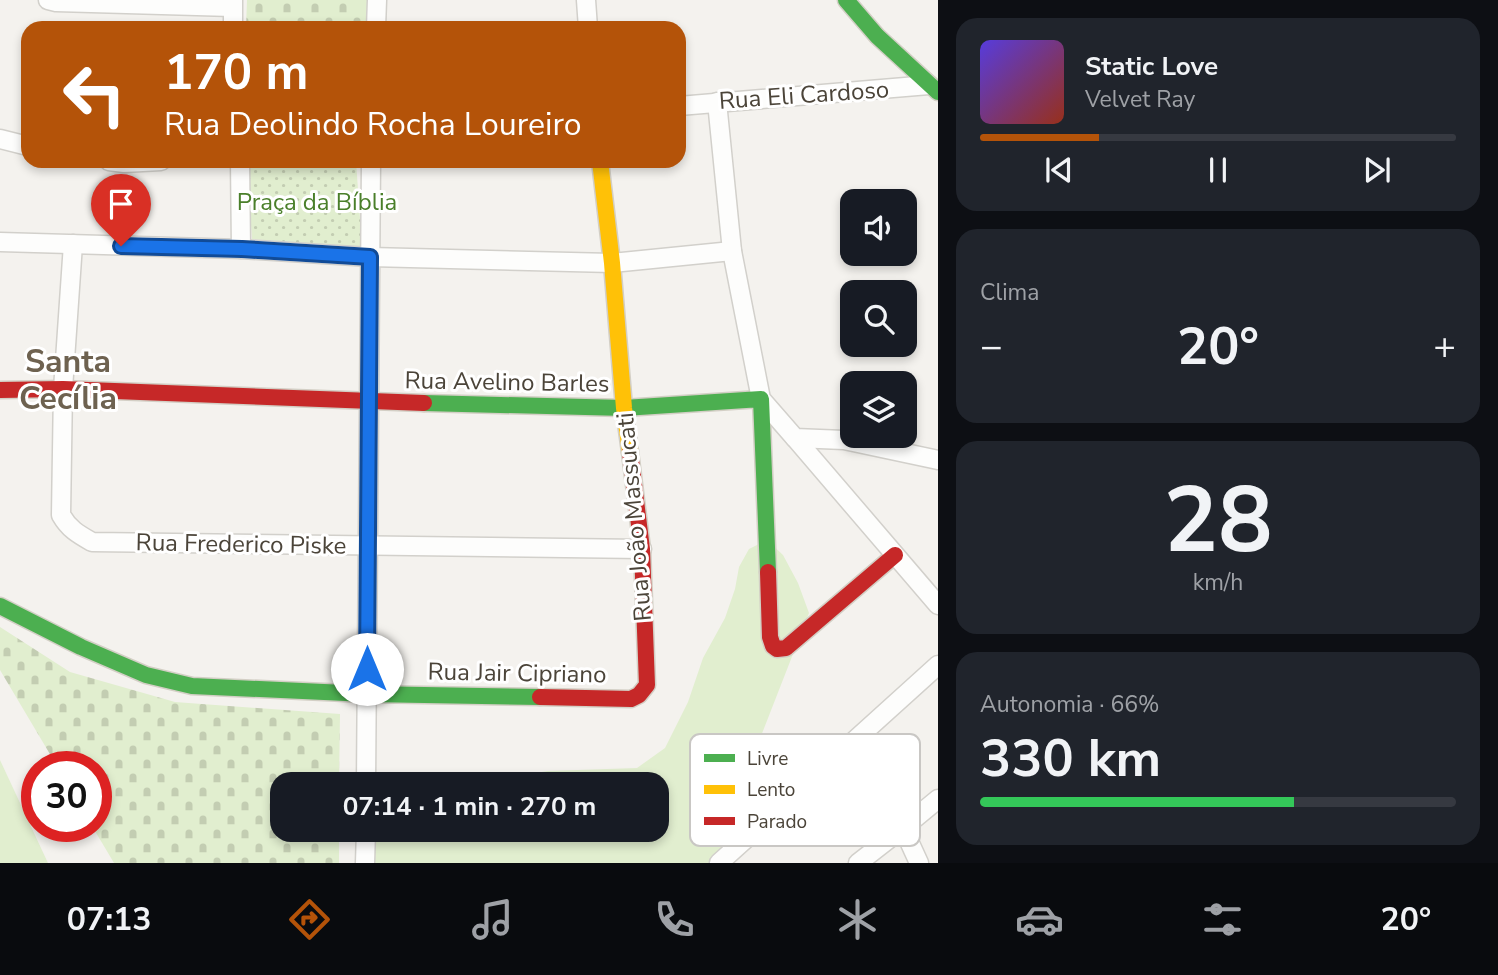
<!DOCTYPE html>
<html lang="pt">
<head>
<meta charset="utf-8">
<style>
  :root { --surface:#171b24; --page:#20242c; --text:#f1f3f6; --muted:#9ea1a6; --line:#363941; --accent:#b45309 }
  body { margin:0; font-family:"Nunito Sans",sans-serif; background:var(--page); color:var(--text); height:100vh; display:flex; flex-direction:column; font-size:26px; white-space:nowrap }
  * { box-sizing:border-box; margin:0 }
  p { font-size:23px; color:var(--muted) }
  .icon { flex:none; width:38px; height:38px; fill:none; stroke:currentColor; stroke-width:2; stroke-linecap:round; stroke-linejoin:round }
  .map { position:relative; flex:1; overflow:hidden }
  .sheet { display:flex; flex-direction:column; gap:18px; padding:18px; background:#0d0f14; width:560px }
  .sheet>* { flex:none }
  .guide { position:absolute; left:21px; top:21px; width:665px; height:147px; border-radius:21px; box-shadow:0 4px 10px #0003; background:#b45309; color:#fff; overflow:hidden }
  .fabs { position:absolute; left:840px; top:189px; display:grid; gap:14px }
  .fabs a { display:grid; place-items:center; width:77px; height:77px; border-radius:14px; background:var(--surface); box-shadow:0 4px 10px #0003; font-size:35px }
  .speed { position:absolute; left:21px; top:751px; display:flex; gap:14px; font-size:35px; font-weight:700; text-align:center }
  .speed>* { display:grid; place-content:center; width:91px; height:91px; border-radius:50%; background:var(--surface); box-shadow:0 4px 10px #0003; line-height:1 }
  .speed .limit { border:10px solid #d22; background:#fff; color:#111 }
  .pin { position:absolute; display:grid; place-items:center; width:60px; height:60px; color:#fff; margin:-72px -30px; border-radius:50% 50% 50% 0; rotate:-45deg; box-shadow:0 0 7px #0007 }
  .pin .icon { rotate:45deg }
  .me { position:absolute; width:77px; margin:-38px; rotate:0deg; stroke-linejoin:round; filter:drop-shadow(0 0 5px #0008) }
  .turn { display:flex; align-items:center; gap:24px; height:147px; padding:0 28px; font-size:32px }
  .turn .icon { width:91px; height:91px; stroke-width:2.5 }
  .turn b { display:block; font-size:49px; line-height:60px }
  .big { font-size:52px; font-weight:700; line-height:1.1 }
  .sheet .card { flex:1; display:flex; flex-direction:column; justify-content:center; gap:10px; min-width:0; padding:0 24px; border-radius:21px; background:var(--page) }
  .sheet .dial { align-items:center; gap:0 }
  .dial b { font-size:91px; line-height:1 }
  .song { display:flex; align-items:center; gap:21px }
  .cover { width:84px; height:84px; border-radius:10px; background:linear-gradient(135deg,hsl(250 70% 55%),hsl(10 70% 35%)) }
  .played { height:7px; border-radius:4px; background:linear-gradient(90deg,var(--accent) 25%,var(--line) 25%) }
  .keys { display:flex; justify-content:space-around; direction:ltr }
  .heat { display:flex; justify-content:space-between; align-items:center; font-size:38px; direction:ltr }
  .charge { height:10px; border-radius:5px; background:linear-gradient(90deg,#34c759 66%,var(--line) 0) }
  .trip { position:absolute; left:270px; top:772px; width:399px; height:70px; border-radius:21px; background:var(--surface); box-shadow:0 4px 10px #0003; font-weight:700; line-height:70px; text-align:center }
  .dock { display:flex; height:112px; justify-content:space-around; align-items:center; background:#090b0e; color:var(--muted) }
  .dock .icon { width:49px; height:49px }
  .dock .selected { color:var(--accent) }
  .dock b { font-size:32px; color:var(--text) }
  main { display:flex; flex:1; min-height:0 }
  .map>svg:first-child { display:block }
</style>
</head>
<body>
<main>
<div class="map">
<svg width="938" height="863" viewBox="0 0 938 863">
  <defs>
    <pattern id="cemetery-stones" width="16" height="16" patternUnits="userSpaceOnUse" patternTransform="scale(1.75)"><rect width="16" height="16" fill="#e1eecf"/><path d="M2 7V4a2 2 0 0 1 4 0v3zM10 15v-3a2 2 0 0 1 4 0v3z" fill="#c3cdb2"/></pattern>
    <pattern id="park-dots" width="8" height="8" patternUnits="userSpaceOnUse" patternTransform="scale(1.75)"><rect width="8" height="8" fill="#e1eecf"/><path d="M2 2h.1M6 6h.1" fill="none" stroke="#c3cdb2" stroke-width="1.8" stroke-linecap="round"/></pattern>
  </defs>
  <rect width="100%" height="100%" fill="#f4f2ee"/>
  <g fill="#e1eecf">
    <path d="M767,540L783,555L798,583L809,613L761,736L724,845L716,863H371L374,830H656V784H466L548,771L637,768L665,748L688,702L703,658L725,618L735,589L739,567L749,549Z"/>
    <path d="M0,760L48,863H0Z"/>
  </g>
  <g fill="url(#cemetery-stones)">
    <path d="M247,0H367V28H246Z"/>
    <path d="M0,627L70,672L175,702L340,714L339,784H282V830H339V863H114L92,826H96V766H57L0,670Z"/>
  </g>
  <path fill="url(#park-dots)" d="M307,161H356L362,247L252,239L247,168Z"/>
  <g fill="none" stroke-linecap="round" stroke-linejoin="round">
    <defs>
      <g id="street">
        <path d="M48,0L56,2L232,7"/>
        <path d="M233,0V28"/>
        <path d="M586,0L588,28"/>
        <path d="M376,28L377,0"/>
        <path d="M717,102L732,251L761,399L795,438L844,440L938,460"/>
        <path d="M679,106L929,85"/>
        <path d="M0,139L28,146"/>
        <path d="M109,161L124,163L161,161"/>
        <path d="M240,161L241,249"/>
        <path d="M0,242L241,249L370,257L612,263L732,251"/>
        <path d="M73,244L63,389L61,515C69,529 78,534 92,542L642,549"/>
        <path d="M795,438L938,605"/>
        <path d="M366,784L371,161"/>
        <path d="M903,828L919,863"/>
        <path d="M365,863L366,830"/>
        <path d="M719,863L938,665"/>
        <path d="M858,863L903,828L938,799"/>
      </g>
      <g id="fast">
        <path d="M846,0L877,36L938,92"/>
        <path d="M424,403L624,408L761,399L768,572"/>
        <path d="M0,606L81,647L146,675L192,686L367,694L540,697"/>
      </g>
      <path id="slow" d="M600,161L612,263L624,408L630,452"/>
      <g id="jam">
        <path d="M0,390L63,389L424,403"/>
        <path d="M768,572L770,637L773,646L777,649L786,648L895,555"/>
        <path d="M540,697L631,699L639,695L647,685L642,549L630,452"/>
      </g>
    </defs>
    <use href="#street" stroke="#d2d0cb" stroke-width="21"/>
    <use href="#fast" stroke="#d3cfc5" stroke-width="19"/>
    <use href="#slow" stroke="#d3cfc5" stroke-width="19"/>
    <use href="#jam" stroke="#d3cfc5" stroke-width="19"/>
    <use href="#street" stroke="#fdfdfc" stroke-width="18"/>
    <use href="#fast" stroke="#4caf50" stroke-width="16"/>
    <use href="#slow" stroke="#ffc107" stroke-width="16"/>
    <use href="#jam" stroke="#c62828" stroke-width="16"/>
  </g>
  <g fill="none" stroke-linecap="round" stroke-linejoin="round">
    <defs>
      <path id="route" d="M121,246L242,249L370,257L367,669"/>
    </defs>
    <use href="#route" stroke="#114b97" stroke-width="18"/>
    <use href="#route" stroke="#1a73e8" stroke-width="12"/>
  </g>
  <g text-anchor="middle" stroke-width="6" stroke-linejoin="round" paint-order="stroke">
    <g font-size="24" fill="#4b4439" stroke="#fff">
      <text transform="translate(804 95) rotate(-4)" y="8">Rua Eli Cardoso</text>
      <text transform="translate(507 382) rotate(1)" y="8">Rua Avelino Barles</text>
      <text transform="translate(634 517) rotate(-95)" y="8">Rua João Massucati</text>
      <text transform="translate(241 544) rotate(1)" y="8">Rua Frederico Piske</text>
      <text transform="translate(517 673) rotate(1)" y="8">Rua Jair Cipriano</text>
    </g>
    <g font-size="24" fill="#4a7f2a" stroke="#fff">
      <text x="317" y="210">Praça da Bíblia</text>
    </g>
    <g font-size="32" font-weight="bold" fill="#6e6250" stroke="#fff">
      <text x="68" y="372">Santa<tspan x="68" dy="37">Cecília</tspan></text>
    </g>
  </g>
  <rect x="690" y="734" width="230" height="112" rx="10" fill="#fff" stroke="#c9c7c4" stroke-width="2"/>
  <rect x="704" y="754" width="31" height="8" fill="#4caf50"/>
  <rect x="704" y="785" width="31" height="9" fill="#ffc107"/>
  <rect x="704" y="817" width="31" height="8" fill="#c62828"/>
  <g font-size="19" fill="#4b4439">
    <text x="747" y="765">Livre</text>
    <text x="747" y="796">Lento</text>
    <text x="747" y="828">Parado</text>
  </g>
</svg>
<div class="fabs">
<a><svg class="icon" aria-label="sound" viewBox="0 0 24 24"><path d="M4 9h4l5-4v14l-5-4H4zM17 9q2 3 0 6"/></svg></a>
<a><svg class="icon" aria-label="search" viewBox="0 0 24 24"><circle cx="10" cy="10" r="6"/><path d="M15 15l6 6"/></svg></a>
<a><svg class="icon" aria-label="layers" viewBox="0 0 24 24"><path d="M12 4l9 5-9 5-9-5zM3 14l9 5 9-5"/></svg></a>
</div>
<div class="speed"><div class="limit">30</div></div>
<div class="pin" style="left:121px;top:246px;background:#d93025"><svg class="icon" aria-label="arrive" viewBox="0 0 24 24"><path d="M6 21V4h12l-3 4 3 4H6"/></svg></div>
<svg class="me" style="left:367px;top:669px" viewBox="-20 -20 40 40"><circle r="19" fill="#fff"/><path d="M0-13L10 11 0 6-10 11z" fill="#1a73e8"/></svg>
<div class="trip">07:14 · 1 min · 270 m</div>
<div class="guide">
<div class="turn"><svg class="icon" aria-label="left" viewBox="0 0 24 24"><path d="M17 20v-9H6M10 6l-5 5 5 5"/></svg><div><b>170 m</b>Rua Deolindo Rocha Loureiro</div></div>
</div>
</div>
<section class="sheet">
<div class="card">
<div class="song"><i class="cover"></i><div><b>Static Love</b><p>Velvet Ray</p></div></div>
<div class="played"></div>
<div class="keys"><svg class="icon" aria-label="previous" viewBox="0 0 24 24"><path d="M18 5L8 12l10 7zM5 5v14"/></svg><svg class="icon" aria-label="pause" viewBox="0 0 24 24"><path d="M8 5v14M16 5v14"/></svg><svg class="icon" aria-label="next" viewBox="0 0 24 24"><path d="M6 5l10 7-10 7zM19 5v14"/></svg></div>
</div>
<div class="card"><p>Clima</p>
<div class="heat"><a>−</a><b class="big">20°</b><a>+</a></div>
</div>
<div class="card dial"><b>28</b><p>km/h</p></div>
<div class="card"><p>Autonomia · 66%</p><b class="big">330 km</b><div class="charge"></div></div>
</section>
</main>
<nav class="dock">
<b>07:13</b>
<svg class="icon selected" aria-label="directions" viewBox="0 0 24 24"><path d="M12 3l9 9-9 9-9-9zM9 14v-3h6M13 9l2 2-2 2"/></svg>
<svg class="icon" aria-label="music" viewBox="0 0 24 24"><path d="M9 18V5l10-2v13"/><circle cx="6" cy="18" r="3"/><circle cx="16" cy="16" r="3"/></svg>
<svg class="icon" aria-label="phone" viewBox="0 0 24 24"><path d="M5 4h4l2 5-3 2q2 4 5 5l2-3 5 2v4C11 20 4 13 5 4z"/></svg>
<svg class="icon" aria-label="climate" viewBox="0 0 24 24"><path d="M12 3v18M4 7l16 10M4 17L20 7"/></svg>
<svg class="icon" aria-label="car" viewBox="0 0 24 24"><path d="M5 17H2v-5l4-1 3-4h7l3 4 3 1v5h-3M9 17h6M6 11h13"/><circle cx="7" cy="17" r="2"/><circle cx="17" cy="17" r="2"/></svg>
<svg class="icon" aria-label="filters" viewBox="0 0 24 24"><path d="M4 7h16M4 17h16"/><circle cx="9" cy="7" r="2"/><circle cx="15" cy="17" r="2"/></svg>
<b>20°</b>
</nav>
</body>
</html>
